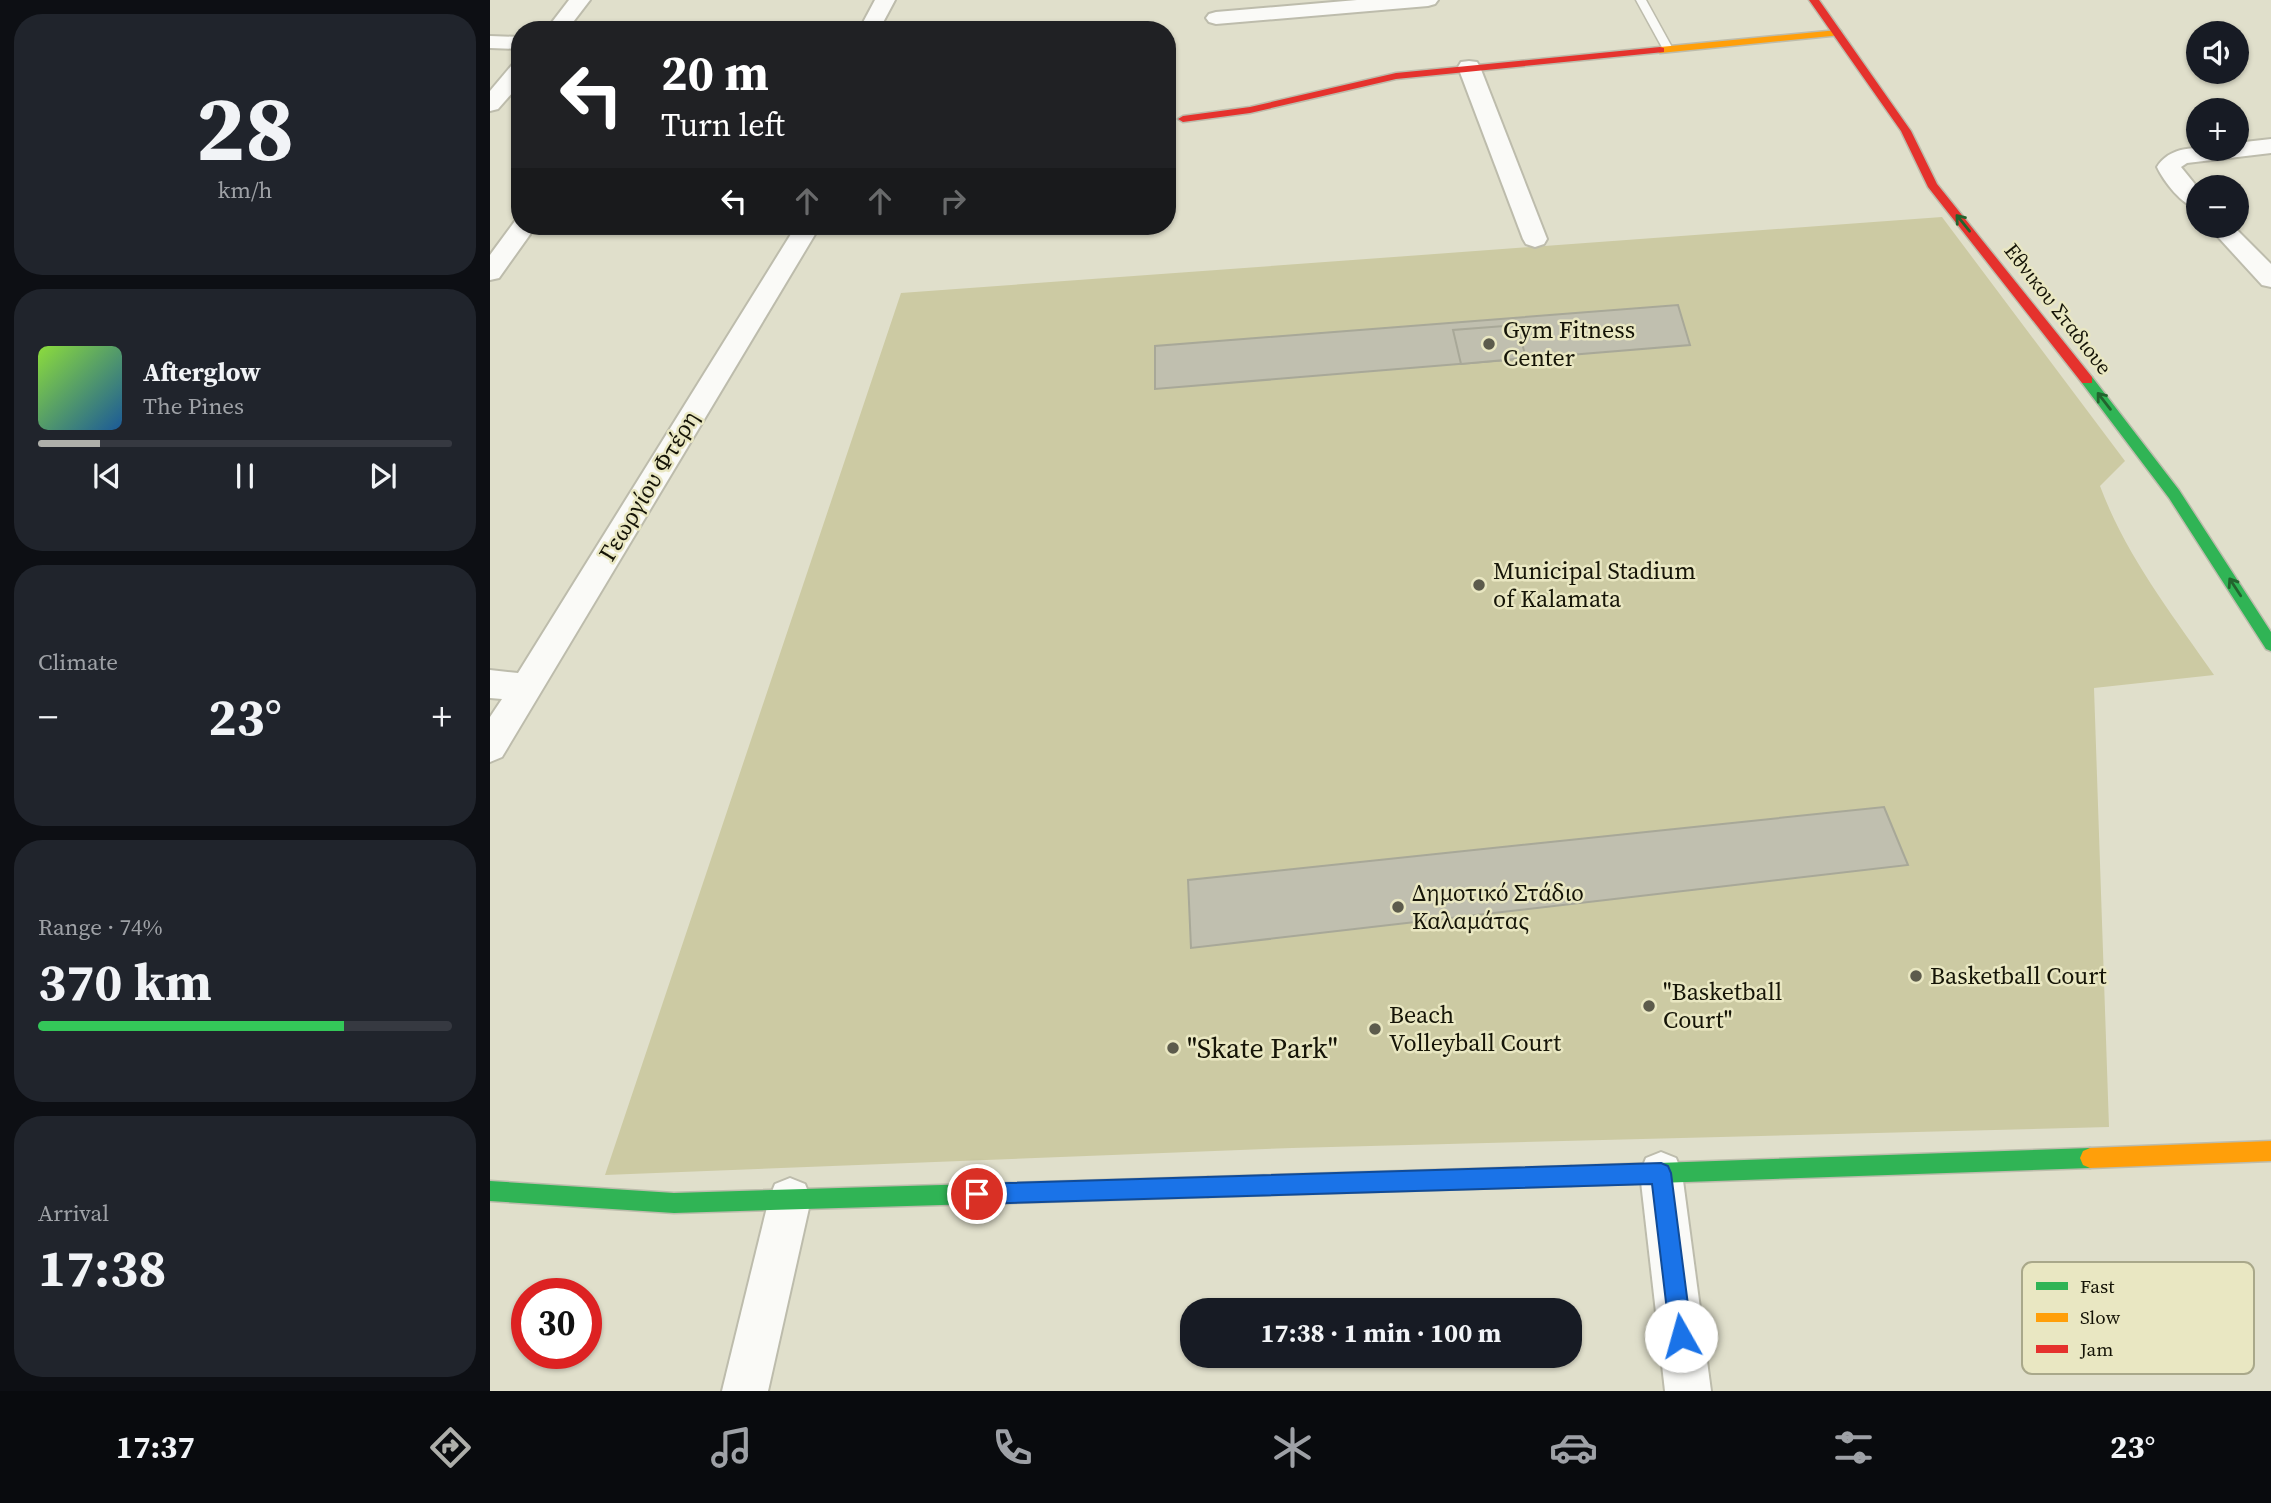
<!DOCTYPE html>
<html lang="en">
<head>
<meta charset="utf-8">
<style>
  :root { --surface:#171b24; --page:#20242c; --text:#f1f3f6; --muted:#9ea1a6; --line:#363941; --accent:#aeafaa }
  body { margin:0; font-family:"Source Serif 4",serif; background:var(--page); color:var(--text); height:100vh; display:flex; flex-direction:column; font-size:26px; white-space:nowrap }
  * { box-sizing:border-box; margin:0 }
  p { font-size:23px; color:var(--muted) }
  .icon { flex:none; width:38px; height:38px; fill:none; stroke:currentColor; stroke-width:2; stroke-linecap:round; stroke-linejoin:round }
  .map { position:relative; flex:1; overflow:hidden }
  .details { display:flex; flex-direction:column; gap:14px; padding:14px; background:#0d0f14; width:490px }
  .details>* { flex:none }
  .hud { position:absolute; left:21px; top:21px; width:665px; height:214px; border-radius:28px; box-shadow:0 2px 5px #0004; background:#202124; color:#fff; overflow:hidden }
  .tools { position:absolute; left:1696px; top:21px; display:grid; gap:14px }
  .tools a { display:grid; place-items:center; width:63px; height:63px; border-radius:50%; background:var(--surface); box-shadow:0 2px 5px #0004; font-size:35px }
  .speed { position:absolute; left:21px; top:1278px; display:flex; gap:14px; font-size:35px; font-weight:700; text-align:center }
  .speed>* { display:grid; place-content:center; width:91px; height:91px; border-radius:50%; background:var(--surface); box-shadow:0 2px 5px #0004; line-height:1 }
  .speed .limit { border:10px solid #d22; background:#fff; color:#111 }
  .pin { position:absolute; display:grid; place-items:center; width:60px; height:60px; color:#fff; margin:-30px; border:4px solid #fff; border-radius:50%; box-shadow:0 2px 7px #0007 }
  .me { position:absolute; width:77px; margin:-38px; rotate:353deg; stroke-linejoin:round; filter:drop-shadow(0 0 5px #0008) }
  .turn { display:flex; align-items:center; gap:24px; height:147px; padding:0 35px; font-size:32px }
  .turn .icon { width:91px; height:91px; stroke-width:2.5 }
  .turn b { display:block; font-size:49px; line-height:60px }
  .lanes { display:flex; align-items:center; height:66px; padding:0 35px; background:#0003; justify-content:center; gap:35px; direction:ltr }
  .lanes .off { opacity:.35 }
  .big { font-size:52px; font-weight:700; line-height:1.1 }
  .details .widget { flex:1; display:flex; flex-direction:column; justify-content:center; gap:10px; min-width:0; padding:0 24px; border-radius:28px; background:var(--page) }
  .details .dial { align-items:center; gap:0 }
  .dial b { font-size:91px; line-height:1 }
  .song { display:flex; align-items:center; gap:21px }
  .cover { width:84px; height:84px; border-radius:10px; background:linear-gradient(135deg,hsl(90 70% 55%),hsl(210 70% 35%)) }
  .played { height:7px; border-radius:4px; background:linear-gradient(90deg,var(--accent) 15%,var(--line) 15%) }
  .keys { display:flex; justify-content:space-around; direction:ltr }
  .heat { display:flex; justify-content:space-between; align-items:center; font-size:38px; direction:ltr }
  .charge { height:10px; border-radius:5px; background:linear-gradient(90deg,#34c759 74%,var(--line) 0) }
  .trip { position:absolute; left:690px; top:1298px; width:402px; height:70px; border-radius:28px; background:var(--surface); box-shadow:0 2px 5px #0004; font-weight:700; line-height:70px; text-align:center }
  .dock { display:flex; height:112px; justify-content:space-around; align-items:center; background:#090b0e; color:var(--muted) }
  .dock .icon { width:49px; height:49px }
  .dock .on { color:var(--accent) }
  .dock b { font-size:32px; color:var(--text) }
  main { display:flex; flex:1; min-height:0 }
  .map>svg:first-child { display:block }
</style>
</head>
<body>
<main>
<section class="details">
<div class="widget dial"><b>28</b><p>km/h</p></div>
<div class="widget">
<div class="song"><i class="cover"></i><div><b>Afterglow</b><p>The Pines</p></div></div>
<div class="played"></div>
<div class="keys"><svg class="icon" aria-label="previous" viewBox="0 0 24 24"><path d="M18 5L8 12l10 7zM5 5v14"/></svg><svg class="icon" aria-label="pause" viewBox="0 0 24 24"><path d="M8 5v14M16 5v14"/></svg><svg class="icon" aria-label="next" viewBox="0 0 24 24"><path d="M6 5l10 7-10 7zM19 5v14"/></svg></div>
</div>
<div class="widget"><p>Climate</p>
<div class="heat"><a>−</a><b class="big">23°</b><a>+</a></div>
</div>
<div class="widget"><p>Range · 74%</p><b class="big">370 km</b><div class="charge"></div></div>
<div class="widget"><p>Arrival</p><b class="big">17:38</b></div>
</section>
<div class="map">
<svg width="1781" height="1391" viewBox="0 0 1781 1391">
  <rect width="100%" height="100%" fill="#e0dfcb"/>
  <path fill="#cccaa3" d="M1452,217L1635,461L1610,486C1636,556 1682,614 1724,675L1604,688L1619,1127L802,1148L115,1175L411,293Z"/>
  <g fill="#c0bfaf" stroke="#a8a898" stroke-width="2">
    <path d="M1188,305L1200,345L665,389V346Z"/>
    <path d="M1027,325L1036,358L971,364L963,330Z"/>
    <path d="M1394,807L1418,865L701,948L698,880Z"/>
  </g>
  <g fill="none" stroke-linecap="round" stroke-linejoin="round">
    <defs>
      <path id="lane" d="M1146,0H1156L1183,49L1182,51H1174Z"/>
      <g id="street">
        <path d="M79,0H100L77,30H56Z"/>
        <path d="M385,0H405L389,30H369Z"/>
        <path d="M867,0H948L945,4L938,6L726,24L719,22L716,18L719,14L726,12Z"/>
        <path d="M0,36L30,37V49L0,48Z"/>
        <path d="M979,61L987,62L990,67L1057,239L1054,244L1045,247L1036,244L1033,239L968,67L971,62Z"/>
        <path d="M30,64V84L8,109L0,111V91L22,65Z"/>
        <path d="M1781,139V153L1697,163L1691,167L1708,188V209C1692,205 1674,182 1667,167C1683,141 1720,149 1746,149V143Z"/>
        <path d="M30,220V226H46L9,278L0,280V255L25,221Z"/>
        <path d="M306,226H330L12,757L0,762V717L12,699L0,698V670L28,673Z"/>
        <path d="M1718,226H1743L1781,264V287L1772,285Z"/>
        <path d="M1171,1152L1186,1158L1192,1173L1221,1391H1175L1150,1173L1156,1158Z"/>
        <path d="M300,1178L315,1184L321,1199L278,1391H232L279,1199L285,1184Z"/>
      </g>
      <g id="fast">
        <path d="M1597,376L1602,377L1689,490L1781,632V651L1776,649L1679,498L1592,383V377Z"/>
        <path d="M1600,1148L1607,1151L1610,1158L1607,1165L1600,1168L1081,1186L1074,1183L1071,1176L1074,1169L1081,1166Z"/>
        <path d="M718,1177L725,1180L728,1187L725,1194L718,1197L184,1213L0,1201V1181L184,1193Z"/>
      </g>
      <g id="slow">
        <path d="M1348,30L1351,31V35L1170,53L1165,50L1170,47Z"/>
        <path d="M1781,1141V1161L1600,1168L1593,1165L1590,1158L1593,1151L1600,1148Z"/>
      </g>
      <g id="jam">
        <path d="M1319,0H1329L1421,131L1447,184L1602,377V383H1592L1438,187L1411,131Z"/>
        <path d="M1170,47L1174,48V52L906,79L760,113L693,122L688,119L693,116L760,107L906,73Z"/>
        <path d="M1081,1166L1088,1169L1091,1176L1088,1183L1081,1186L718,1197L711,1194L708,1187L711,1180L718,1177Z"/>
      </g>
    </defs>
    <use href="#lane" stroke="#bdbcac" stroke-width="3"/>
    <use href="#street" stroke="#bdbcac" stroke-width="4"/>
    <use href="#fast" stroke="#bdbcac" stroke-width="3"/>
    <use href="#slow" stroke="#bdbcac" stroke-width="3"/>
    <use href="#jam" stroke="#bdbcac" stroke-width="3"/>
    <use href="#lane" fill="#fafaf7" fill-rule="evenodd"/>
    <use href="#street" fill="#fafaf7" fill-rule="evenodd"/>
    <use href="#fast" fill="#30b455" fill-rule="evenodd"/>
    <use href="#slow" fill="#ff9f0a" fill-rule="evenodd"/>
    <use href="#jam" fill="#e5322d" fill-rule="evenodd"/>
  </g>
  <defs><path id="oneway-shaft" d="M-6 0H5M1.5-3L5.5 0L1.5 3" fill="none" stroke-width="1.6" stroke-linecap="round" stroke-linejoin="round" transform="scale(1.75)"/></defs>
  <g stroke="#22642e">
    <use href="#oneway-shaft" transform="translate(1473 223) rotate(-129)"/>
    <use href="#oneway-shaft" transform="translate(1614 401) rotate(-128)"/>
    <use href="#oneway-shaft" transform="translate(1745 587) rotate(-123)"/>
  </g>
  <path fill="#1a73e8" stroke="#114b97" stroke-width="2" d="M1171,1163L1178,1166L1181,1173L1202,1336L1199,1344L1191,1347L1183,1344L1180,1336L1162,1184L487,1204L480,1201L477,1194L480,1187L487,1184Z"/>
  <g fill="#5c5b4c" stroke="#e9e7c2" stroke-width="2.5">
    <circle cx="999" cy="344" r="7"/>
    <circle cx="989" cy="585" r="7"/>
    <circle cx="908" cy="907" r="7"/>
    <circle cx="1426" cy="976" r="7"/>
    <circle cx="1159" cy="1006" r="7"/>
    <circle cx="885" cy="1029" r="7"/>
    <circle cx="683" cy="1048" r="7"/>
  </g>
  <g text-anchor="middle" stroke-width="5" stroke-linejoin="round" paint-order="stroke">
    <g font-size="21" fill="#151407" stroke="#e9e7c2">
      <text transform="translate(1568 309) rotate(52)" y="7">Εθνικου Σταδιουe</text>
    </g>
    <g font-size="24" fill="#151407" stroke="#e9e7c2" text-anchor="start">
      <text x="1013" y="338">Gym Fitness<tspan x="1013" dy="28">Center</tspan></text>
      <text x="1003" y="579">Municipal Stadium<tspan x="1003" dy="28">of Kalamata</tspan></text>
      <text x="922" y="901">Δημοτικό Στάδιο<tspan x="922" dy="28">Καλαμάτας</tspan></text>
      <text x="1440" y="984">Basketball Court</text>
      <text x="1173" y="1000">"Basketball<tspan x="1173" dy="28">Court"</tspan></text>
      <text x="899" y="1023">Beach<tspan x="899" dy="28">Volleyball Court</tspan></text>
    </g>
    <g font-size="24" fill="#151407" stroke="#e9e7c2">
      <text transform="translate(159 486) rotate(-59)" y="8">Γεωργίου Φτέρη</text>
    </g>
    <g font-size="28" fill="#151407" stroke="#e9e7c2" text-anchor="start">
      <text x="697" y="1058">"Skate Park"</text>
    </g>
  </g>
  <rect x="1532" y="1262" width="232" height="112" rx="10" fill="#e9e7c2" stroke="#a9a88a" stroke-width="2"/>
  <rect x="1546" y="1282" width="32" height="8" fill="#30b455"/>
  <rect x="1546" y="1313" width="32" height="9" fill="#ff9f0a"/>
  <rect x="1546" y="1345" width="32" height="8" fill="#e5322d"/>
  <g font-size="19" fill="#151407">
    <text x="1590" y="1293">Fast</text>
    <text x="1590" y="1324">Slow</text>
    <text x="1590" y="1356">Jam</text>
  </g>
</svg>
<div class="tools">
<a><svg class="icon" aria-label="sound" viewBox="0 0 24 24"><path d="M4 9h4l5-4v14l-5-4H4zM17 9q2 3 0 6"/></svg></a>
<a>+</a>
<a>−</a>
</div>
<div class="speed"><div class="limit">30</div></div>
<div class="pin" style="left:487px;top:1194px;background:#d93025"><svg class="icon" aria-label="arrive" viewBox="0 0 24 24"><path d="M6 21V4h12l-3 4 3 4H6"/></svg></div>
<svg class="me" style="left:1191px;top:1336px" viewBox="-20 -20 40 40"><circle r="19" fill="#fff"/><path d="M0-13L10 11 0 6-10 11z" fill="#1a73e8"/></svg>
<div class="trip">17:38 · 1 min · 100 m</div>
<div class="hud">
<div class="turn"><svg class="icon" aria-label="left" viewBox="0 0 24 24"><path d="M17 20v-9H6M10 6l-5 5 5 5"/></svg><div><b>20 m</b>Turn left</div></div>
<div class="lanes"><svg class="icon" aria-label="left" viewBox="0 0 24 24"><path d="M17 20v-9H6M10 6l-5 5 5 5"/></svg><svg class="icon off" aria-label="ahead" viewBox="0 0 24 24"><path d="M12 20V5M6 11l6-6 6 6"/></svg><svg class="icon off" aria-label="ahead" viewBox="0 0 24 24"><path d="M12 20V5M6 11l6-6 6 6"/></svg><svg class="icon off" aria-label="right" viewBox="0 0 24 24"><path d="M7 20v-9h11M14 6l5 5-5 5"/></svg></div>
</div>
</div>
</main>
<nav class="dock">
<b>17:37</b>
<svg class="icon on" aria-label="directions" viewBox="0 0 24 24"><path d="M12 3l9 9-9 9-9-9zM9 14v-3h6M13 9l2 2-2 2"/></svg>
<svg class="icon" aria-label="music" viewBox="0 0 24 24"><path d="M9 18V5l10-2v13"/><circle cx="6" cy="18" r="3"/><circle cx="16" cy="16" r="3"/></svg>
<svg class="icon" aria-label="phone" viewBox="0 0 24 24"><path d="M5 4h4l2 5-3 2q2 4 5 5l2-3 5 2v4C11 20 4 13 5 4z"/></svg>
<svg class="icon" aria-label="climate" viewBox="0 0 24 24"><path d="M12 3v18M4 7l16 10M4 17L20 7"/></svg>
<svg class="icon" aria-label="car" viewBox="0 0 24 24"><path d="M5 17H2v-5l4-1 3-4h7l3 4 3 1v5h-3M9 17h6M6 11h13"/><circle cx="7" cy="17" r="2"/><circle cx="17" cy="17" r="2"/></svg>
<svg class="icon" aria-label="filters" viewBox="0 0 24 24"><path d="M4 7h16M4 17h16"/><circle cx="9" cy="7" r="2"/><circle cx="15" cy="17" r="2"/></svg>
<b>23°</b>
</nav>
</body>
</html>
